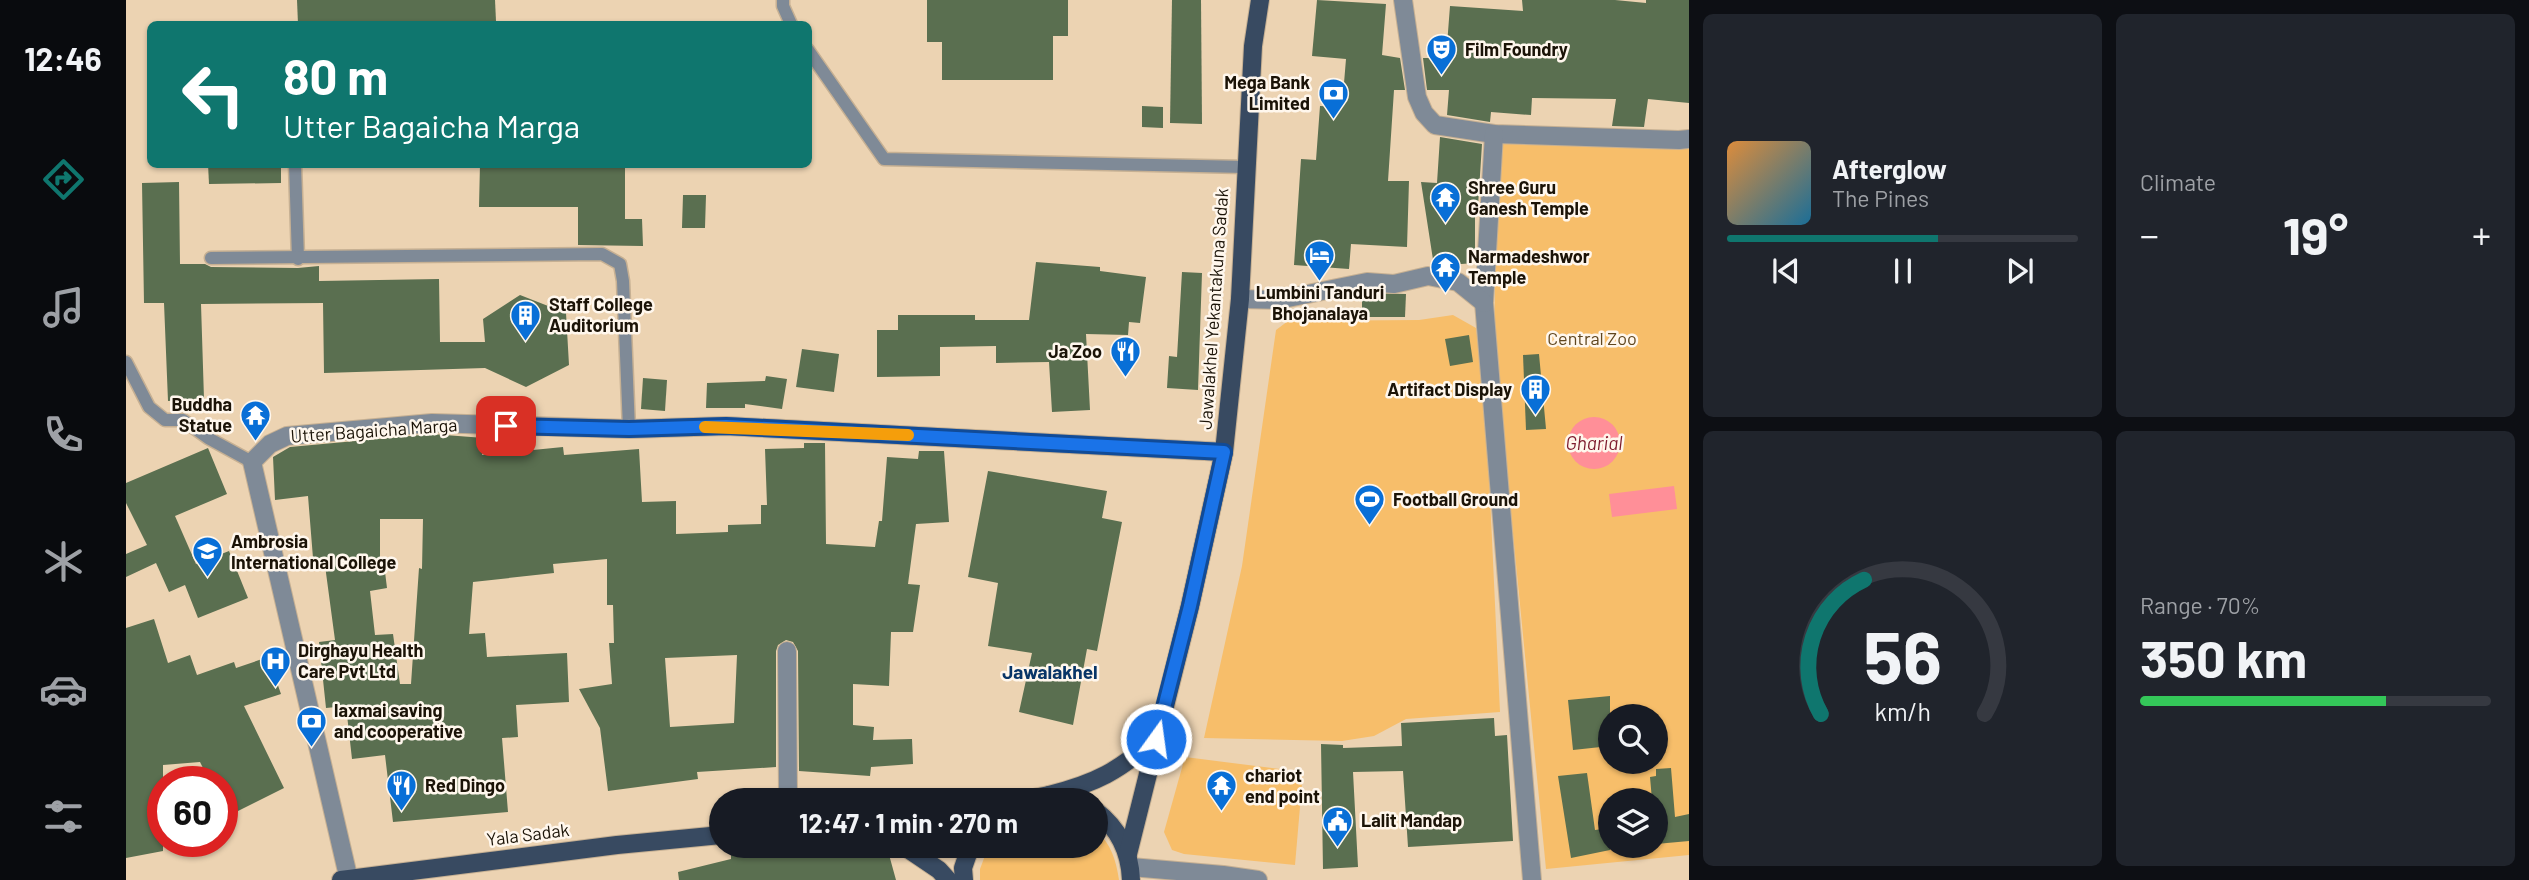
<!DOCTYPE html>
<html lang="en">
<head>
<meta charset="utf-8">
<style>
  :root { --surface:#171b24; --page:#20242c; --text:#f1f3f6; --muted:#9ea1a6; --line:#363941; --accent:#0f766e }
  body { margin:0; font-family:Barlow,sans-serif; background:var(--page); color:var(--text); height:100vh; display:flex; flex-direction:column; font-size:26px; white-space:nowrap }
  * { box-sizing:border-box; margin:0 }
  p { font-size:23px; color:var(--muted) }
  .icon { flex:none; width:38px; height:38px; fill:none; stroke:currentColor; stroke-width:2; stroke-linecap:round; stroke-linejoin:round }
  .map { position:relative; flex:1; overflow:hidden }
  .side { display:flex; flex-direction:column; gap:14px; padding:14px; background:#0d0f14; width:840px }
  .side>* { flex:none }
  .guide { position:absolute; left:21px; top:21px; width:665px; height:147px; border-radius:10px; box-shadow:0 2px 5px #0004; background:#0f766e; color:#fff; overflow:hidden }
  .buttons { position:absolute; left:1472px; top:704px; display:grid; gap:14px }
  .buttons a { display:grid; place-items:center; width:70px; height:70px; border-radius:50%; background:var(--surface); box-shadow:0 2px 5px #0004; font-size:35px }
  .speed { position:absolute; left:21px; top:766px; display:flex; gap:14px; font-size:35px; font-weight:700; text-align:center }
  .speed>* { display:grid; place-content:center; width:91px; height:91px; border-radius:50%; background:var(--surface); box-shadow:0 2px 5px #0004; line-height:1 }
  .speed .limit { border:10px solid #d22; background:#fff; color:#111 }
  .pin { position:absolute; display:grid; place-items:center; width:60px; height:60px; color:#fff; margin:-30px; border-radius:14px; box-shadow:0 4px 10px #0006 }
  .me { position:absolute; width:77px; margin:-38px; rotate:14deg; stroke-linejoin:round; filter:drop-shadow(0 0 5px #0008) }
  .turn { display:flex; align-items:center; gap:24px; height:147px; padding:0 21px; font-size:32px }
  .turn .icon { width:91px; height:91px; stroke-width:2.5 }
  .turn b { display:block; font-size:49px; line-height:60px }
  .big { font-size:52px; font-weight:700; line-height:1.1 }
  .side .card { flex:1; display:flex; flex-direction:column; justify-content:center; gap:10px; min-width:0; padding:0 24px; border-radius:10px; background:var(--page) }
  .side .dial { align-items:center; gap:0 }
  .dial svg { height:182px; overflow:visible; fill:none; stroke:var(--line); stroke-width:7; stroke-linecap:round; text-anchor:middle }
  .dial text { fill:var(--text); stroke:none }
  .song { display:flex; align-items:center; gap:21px }
  .cover { width:84px; height:84px; border-radius:10px; background:linear-gradient(135deg,hsl(30 70% 55%),hsl(200 70% 35%)) }
  .played { height:7px; border-radius:4px; background:linear-gradient(90deg,var(--accent) 60%,var(--line) 60%) }
  .keys { display:flex; justify-content:space-around; direction:ltr }
  .heat { display:flex; justify-content:space-between; align-items:center; font-size:38px; direction:ltr }
  .charge { height:10px; border-radius:5px; background:linear-gradient(90deg,#34c759 70%,var(--line) 0) }
  .side .tiles { flex:1; display:grid; gap:14px; grid-template-columns:repeat(2,1fr) }
  .trip { position:absolute; left:583px; top:788px; width:399px; height:70px; border-radius:35px; background:var(--surface); box-shadow:0 2px 5px #0004; font-weight:700; line-height:70px; text-align:center }
  main { display:flex; flex:1; min-height:0 }
  .tabs { display:flex; flex-direction:column; width:126px; justify-content:space-around; align-items:center; background:#090b0e; color:var(--muted) }
  .tabs .icon { width:49px; height:49px }
  .tabs .on { color:var(--accent) }
  .tabs b { font-size:32px; color:var(--text) }
  .map>svg:first-child { display:block }
</style>
</head>
<body>
<main>
<nav class="tabs">
<b>12:46</b>
<svg class="icon on" aria-label="directions" viewBox="0 0 24 24"><path d="M12 3l9 9-9 9-9-9zM9 14v-3h6M13 9l2 2-2 2"/></svg>
<svg class="icon" aria-label="music" viewBox="0 0 24 24"><path d="M9 18V5l10-2v13"/><circle cx="6" cy="18" r="3"/><circle cx="16" cy="16" r="3"/></svg>
<svg class="icon" aria-label="phone" viewBox="0 0 24 24"><path d="M5 4h4l2 5-3 2q2 4 5 5l2-3 5 2v4C11 20 4 13 5 4z"/></svg>
<svg class="icon" aria-label="climate" viewBox="0 0 24 24"><path d="M12 3v18M4 7l16 10M4 17L20 7"/></svg>
<svg class="icon" aria-label="car" viewBox="0 0 24 24"><path d="M5 17H2v-5l4-1 3-4h7l3 4 3 1v5h-3M9 17h6M6 11h13"/><circle cx="7" cy="17" r="2"/><circle cx="17" cy="17" r="2"/></svg>
<svg class="icon" aria-label="filters" viewBox="0 0 24 24"><path d="M4 7h16M4 17h16"/><circle cx="9" cy="7" r="2"/><circle cx="15" cy="17" r="2"/></svg>
</nav>
<div class="map">
<svg width="1563" height="880" viewBox="0 0 1563 880">
  <rect width="100%" height="100%" fill="#ecd3b2"/>
  <g fill="#f7be6a" fill-rule="evenodd">
    <path d="M1372,139L1563,144V855L1420,869L1368,340ZM1484,716H1530V761H1484ZM1484,800H1530V845H1484Z"/>
    <path d="M1327,315L1350,328L1360,410L1374,712L1280,719L1248,736L1216,741L1078,738L1116,566L1150,330L1162,321L1293,320Z"/>
    <path d="M1059,757L1177,772L1169,865L1058,854L1046,850L1038,832Z"/>
    <path d="M970,830C985,844 990,860 993,880H854V869L863,845H970Z"/>
  </g>
  <g fill="#ff8f98">
    <circle cx="1468" cy="443" r="26"/>
    <path d="M1548,486L1551,509L1486,517L1483,494Z"/>
  </g>
  <g fill="#5a6f50" fill-rule="evenodd">
    <path d="M171,0H369L370,21L172,24Z"/>
    <path d="M801,0H942V36H927V80H816V42H801Z"/>
    <path d="M1046,0H1075L1076,124L1044,123Z"/>
    <path d="M1191,0L1260,4L1256,55L1274,58L1279,90H1268L1262,181H1283L1281,247L1225,244L1223,269L1168,265L1175,159L1190,160L1194,106L1216,107L1220,59L1186,56Z"/>
    <path d="M1396,0H1489L1520,3V0H1563V103L1522,99L1518,127L1486,126L1490,99L1406,98L1405,115L1365,112L1364,122L1321,115L1323,90H1301L1297,58H1320L1324,6L1397,11Z"/>
    <path d="M1016,106L1037,107V128L1016,127Z"/>
    <path d="M1314,137L1356,144L1352,206H1349V263L1308,266L1295,182L1311,183Z"/>
    <path d="M82,164H155V183L83,184Z"/>
    <path d="M354,164H499V219H516L517,246L452,245V207H353Z"/>
    <path d="M53,182L54,264H79L85,267L172,268L193,266V281L313,279L314,342H359L357,319L394,295L440,313L443,365L400,387L359,368L198,373L197,303L75,304L78,399L42,401L38,303H18L16,183Z"/>
    <path d="M557,195H580L579,228H556Z"/>
    <path d="M910,262L974,267V271L1020,277L1014,323L1003,322L1002,335L960,334L964,410L926,412L923,362L870,363V346L814,347V376L751,377V330H772V315H849V320H903Z"/>
    <path d="M1056,272L1076,273L1072,390L1041,388L1043,356L1051,357Z"/>
    <path d="M1242,293L1280,294L1279,317H1236V295Z"/>
    <path d="M1343,335L1347,362L1324,366L1319,339Z"/>
    <path d="M676,349L713,354L708,392L670,387Z"/>
    <path d="M1413,354L1420,429L1400,430L1397,355Z"/>
    <path d="M640,376L661,379L656,409L619,404V408H580L581,383L639,381Z"/>
    <path d="M517,378L541,380L539,411L515,409Z"/>
    <path d="M306,434L358,438L356,455L437,447L438,455L513,449L516,502L550,501V534L602,532V525L635,524V505H641L639,449L678,448V443H699L700,544L749,547L753,521H756L761,457L792,459L793,451H818L823,522L790,524L782,584L794,585L787,632H765L763,686L727,684V725L748,727L747,740L786,739L787,764L745,767L744,776L673,771L672,651L667,642L660,640L652,645L650,651V767L571,772L572,779L482,791L474,728L453,689L486,684L483,643H488L487,605H481V559L427,564L428,573L347,582L343,634L359,633L361,657L441,653L443,702L390,705L392,737L376,738L382,812L267,822L259,755L226,759L220,706L200,708L193,642L209,640L198,558H187L182,496L149,500L147,457L164,447ZM254,519H297L296,569L293,568L285,684H274L267,634L249,635L244,591L261,588L258,564H254ZM611,655L608,723L544,727L539,658Z"/>
    <path d="M82,448L101,494L49,516L70,564L103,551L122,598L72,618L59,585L43,592L30,563L0,577V554L21,545L0,503V483Z"/>
    <path d="M862,471L981,491L976,518L996,522L971,651L961,649L947,725L893,712L906,653L862,646L872,583L842,577Z"/>
    <path d="M28,619L42,663L64,655L71,675L108,662L110,668L142,657L155,694L118,706L158,788L96,819V782H84L74,762L37,765V851L0,858V628Z"/>
    <path d="M1484,696V746L1447,750L1442,700Z"/>
    <path d="M1368,718L1369,736L1381,735L1387,841L1282,847L1277,771L1227,772L1232,867L1197,869L1195,744L1217,745V748L1276,746L1275,723Z"/>
    <path d="M1545,768L1549,817L1563,814V841L1530,844V800H1526L1524,777L1530,776V769Z"/>
    <path d="M1461,773L1469,830L1484,828V850L1445,858L1432,776Z"/>
    <path d="M666,845H688V849L742,845L762,851L770,880H553L552,872L605,859V853L654,849V846Z"/>
  </g>
  <g fill="none" stroke-linecap="round" stroke-linejoin="round">
    <defs>
      <g id="lane">
        <path d="M657,0V6L665,24"/>
        <path d="M682,50L758,159L1119,167"/>
        <path d="M169,164L172,259"/>
        <path d="M85,258L476,254L494,264L497,281L503,429"/>
        <path d="M0,362L23,407L39,420H57L82,438L126,462"/>
      </g>
      <g id="street">
        <path d="M1277,0L1291,97L1298,113L1309,125L1368,134L1553,140L1563,139"/>
        <path d="M1368,134L1358,303L1406,880"/>
        <path d="M1114,299L1152,300L1241,282L1268,284L1302,276L1332,282L1358,303"/>
        <path d="M661,651L662,800"/>
        <path d="M1005,867L1097,875L1132,880"/>
        <path d="M223,880L126,462L144,444L161,436L306,423L503,429L600,426L1098,452"/>
      </g>
      <g id="primary">
        <path d="M923,795C971,783 992,771 1030,739"/>
        <path d="M897,800L923,795L935,797"/>
        <path d="M970,811C992,828 1004,852 1005,880"/>
        <path d="M776,845L813,870L822,880"/>
        <path d="M1002,854L1064,606L1098,452L1114,299L1127,46L1134,0"/>
        <path d="M215,880L491,845L595,835"/>
        <path d="M838,880L837,868L845,845"/>
      </g>
    </defs>
    <use href="#lane" stroke="#c6b093" stroke-width="15"/>
    <use href="#street" stroke="#c6b093" stroke-width="20"/>
    <use href="#primary" stroke="#c6b093" stroke-width="20"/>
    <use href="#lane" stroke="#7f8a97" stroke-width="12"/>
    <use href="#street" stroke="#7f8a97" stroke-width="18"/>
    <use href="#primary" stroke="#384a61" stroke-width="18"/>
  </g>
  <g fill="none" stroke-linecap="round" stroke-linejoin="round">
    <defs>
      <path id="route" d="M380,426L503,429L600,426L1098,452L1064,606L1030,739"/>
    </defs>
    <use href="#route" stroke="#114b97" stroke-width="18"/>
    <use href="#route" stroke="#1a73e8" stroke-width="12"/>
    <path stroke="#f59e0b" stroke-width="12" d="M579,427L782,435"/>
  </g>
  <defs>
    <symbol id="theatre-pin" viewBox="-11 -11 22 30"><path d="M0 17L-7.5 6A9.5 9.5 0 1 1 7.5 6Z" fill="#086fd7" stroke="#fff7ed"/><path d="M-5-5.5Q0-4 5-5.5V0Q5 5 0 6Q-5 5-5 0ZM-3.3-2.5H-1v1.5H-3.3ZM1-2.5H3.3v1.5H1ZM-2.8 1Q0 5.5 2.8 1Z" fill="#fff"/></symbol>
    <symbol id="bank-pin" viewBox="-11 -11 22 30"><path d="M0 17L-7.5 6A9.5 9.5 0 1 1 7.5 6Z" fill="#086fd7" stroke="#fff7ed"/><path d="M-6-4H6V4H-6ZM0-2.3a2.3 2.3 0 1 0 0 4.6a2.3 2.3 0 1 0 0-4.6Z" fill="#fff"/></symbol>
    <symbol id="temple-pin" viewBox="-11 -11 22 30"><path d="M0 17L-7.5 6A9.5 9.5 0 1 1 7.5 6Z" fill="#086fd7" stroke="#fff7ed"/><path d="M0-6L5-2H3V0L6.5 2.5H4V6H1.5V3h-3V6H-4V2.5H-6.5L-3 0V-2H-5Z" fill="#fff"/></symbol>
    <symbol id="hotel-pin" viewBox="-11 -11 22 30"><path d="M0 17L-7.5 6A9.5 9.5 0 1 1 7.5 6Z" fill="#086fd7" stroke="#fff7ed"/><path d="M-6-4.5h1.5V1H6V5H4.5V3h-9V5H-6ZM-4 0a1.8 1.8 0 1 1 3.6 0ZM.5 0V-2.5h3Q6-2.5 6 0Z" fill="#fff"/></symbol>
    <symbol id="building-pin" viewBox="-11 -11 22 30"><path d="M0 17L-7.5 6A9.5 9.5 0 1 1 7.5 6Z" fill="#086fd7" stroke="#fff7ed"/><path d="M-4-6H4V6H1V3H-1V6H-4ZM-2.5-4.3h1.7v1.8h-1.7ZM.8-4.3h1.7v1.8H.8ZM-2.5-1h1.7V.8h-1.7ZM.8-1h1.7V.8H.8Z" fill="#fff"/></symbol>
    <symbol id="restaurant-pin" viewBox="-11 -11 22 30"><path d="M0 17L-7.5 6A9.5 9.5 0 1 1 7.5 6Z" fill="#086fd7" stroke="#fff7ed"/><path d="M-5-6h1v4h1v-4h1v4h1v-4h1v5L-1.5 .5V6h-2V.5L-5-1ZM5-6V6H3V1.5H1.5Q1.5-4 5-6Z" fill="#fff"/></symbol>
    <symbol id="stadium-pin" viewBox="-11 -11 22 30"><path d="M0 17L-7.5 6A9.5 9.5 0 1 1 7.5 6Z" fill="#086fd7" stroke="#fff7ed"/><path d="M0-5a6.5 5 0 1 0 0 10a6.5 5 0 1 0 0-10ZM-3.5-1.8h7v3.6h-7Z" fill="#fff"/></symbol>
    <symbol id="university-pin" viewBox="-11 -11 22 30"><path d="M0 17L-7.5 6A9.5 9.5 0 1 1 7.5 6Z" fill="#086fd7" stroke="#fff7ed"/><path d="M0-5L7-2L0 1L-7-2ZM-4 1L0 2.5L4 1V4Q0 6-4 4Z" fill="#fff"/></symbol>
    <symbol id="hospital-pin" viewBox="-11 -11 22 30"><path d="M0 17L-7.5 6A9.5 9.5 0 1 1 7.5 6Z" fill="#086fd7" stroke="#fff7ed"/><path d="M-5-5h3v3.5h4V-5h3V5h-3V1.5h-4V5h-3Z" fill="#fff"/></symbol>
    <symbol id="civic-pin" viewBox="-11 -11 22 30"><path d="M0 17L-7.5 6A9.5 9.5 0 1 1 7.5 6Z" fill="#086fd7" stroke="#fff7ed"/><path d="M-.6-6.5H3V-4.5H.6V-3L4-1V1h2V6H-6V1h2V-1L-.6-3ZM-1.2 2.5V6h2.4V2.5Z" fill="#fff"/></symbol>
  </defs>
  <g fill-rule="evenodd">
    <use href="#theatre-pin" x="1298" y="32" width="35" height="47"/>
    <use href="#bank-pin" x="1190" y="76" width="35" height="47"/>
    <use href="#temple-pin" x="1302" y="180" width="35" height="47"/>
    <use href="#hotel-pin" x="1176" y="238" width="35" height="47"/>
    <use href="#temple-pin" x="1302" y="250" width="35" height="47"/>
    <use href="#building-pin" x="382" y="298" width="35" height="47"/>
    <use href="#restaurant-pin" x="982" y="334" width="35" height="47"/>
    <use href="#building-pin" x="1392" y="372" width="35" height="47"/>
    <use href="#temple-pin" x="112" y="398" width="35" height="47"/>
    <use href="#stadium-pin" x="1226" y="482" width="35" height="47"/>
    <use href="#university-pin" x="64" y="534" width="35" height="47"/>
    <use href="#hospital-pin" x="132" y="644" width="35" height="47"/>
    <use href="#bank-pin" x="168" y="704" width="35" height="47"/>
    <use href="#restaurant-pin" x="258" y="768" width="35" height="47"/>
    <use href="#temple-pin" x="1078" y="768" width="35" height="47"/>
    <use href="#civic-pin" x="1194" y="804" width="35" height="47"/>
  </g>
  <g text-anchor="middle" stroke-width="5" stroke-linejoin="round" paint-order="stroke">
    <g font-size="18" font-weight="bold" fill="#1b1307" stroke="#fff7ed" text-anchor="start">
      <text x="1339" y="56">Film Foundry</text>
      <text x="1184" y="89" text-anchor="end">Mega Bank<tspan x="1184" dy="21">Limited</tspan></text>
      <text x="1342" y="194">Shree Guru<tspan x="1342" dy="21">Ganesh Temple</tspan></text>
      <text x="1342" y="263">Narmadeshwor<tspan x="1342" dy="21">Temple</tspan></text>
      <text x="1194" y="299" text-anchor="middle">Lumbini Tanduri<tspan x="1194" dy="21">Bhojanalaya</tspan></text>
      <text x="423" y="311">Staff College<tspan x="423" dy="21">Auditorium</tspan></text>
      <text x="976" y="358" text-anchor="end">Ja Zoo</text>
      <text x="1386" y="396" text-anchor="end">Artifact Display</text>
      <text x="106" y="411" text-anchor="end">Buddha<tspan x="106" dy="21">Statue</tspan></text>
      <text x="1267" y="506">Football Ground</text>
      <text x="105" y="548">Ambrosia<tspan x="105" dy="21">International College</tspan></text>
      <text x="172" y="657">Dirghayu Health<tspan x="172" dy="21">Care Pvt Ltd</tspan></text>
      <text x="208" y="717">laxmai saving<tspan x="208" dy="21">and cooperative</tspan></text>
      <text x="1119" y="782">chariot<tspan x="1119" dy="21">end point</tspan></text>
      <text x="299" y="792">Red Dingo</text>
      <text x="1235" y="827">Lalit Mandap</text>
    </g>
    <g font-size="18" fill="#1b1307" stroke="#fff7ed">
      <text transform="translate(1088 309) rotate(-86)" y="6">Jawalakhel Yekantakuna Sadak</text>
      <text transform="translate(248 431) rotate(-4)" y="6">Utter Bagaicha Marga</text>
      <text transform="translate(402 835) rotate(-7)" y="6">Yala Sadak</text>
    </g>
    <g font-size="18" fill="#60461e" stroke="#fff7ed">
      <text x="1466" y="345">Central Zoo</text>
    </g>
    <g font-size="19" font-style="italic" fill="#7e1b2e" stroke="#fff7ed">
      <text x="1468" y="450">Gharial</text>
    </g>
    <g font-size="19" font-weight="bold" fill="#083567" stroke="#fff7ed">
      <text x="924" y="679">Jawalakhel</text>
    </g>
  </g>
</svg>
<div class="buttons">
<a><svg class="icon" aria-label="search" viewBox="0 0 24 24"><circle cx="10" cy="10" r="6"/><path d="M15 15l6 6"/></svg></a>
<a><svg class="icon" aria-label="layers" viewBox="0 0 24 24"><path d="M12 4l9 5-9 5-9-5zM3 14l9 5 9-5"/></svg></a>
</div>
<div class="speed"><div class="limit">60</div></div>
<div class="pin" style="left:380px;top:426px;background:#d93025"><svg class="icon" aria-label="arrive" viewBox="0 0 24 24"><path d="M6 21V4h12l-3 4 3 4H6"/></svg></div>
<svg class="me" style="left:1030px;top:739px" viewBox="-20 -20 40 40"><circle r="17" fill="#1a73e8" stroke="#fff" stroke-width="3"/><path d="M0-11L8 9 0 5-8 9z" fill="#fff"/></svg>
<div class="trip">12:47 · 1 min · 270 m</div>
<div class="guide">
<div class="turn"><svg class="icon" aria-label="left" viewBox="0 0 24 24"><path d="M17 20v-9H6M10 6l-5 5 5 5"/></svg><div><b>80 m</b>Utter Bagaicha Marga</div></div>
</div>
</div>
<section class="side">
<div class="tiles">
<div class="card">
<div class="song"><i class="cover"></i><div><b>Afterglow</b><p>The Pines</p></div></div>
<div class="played"></div>
<div class="keys"><svg class="icon" aria-label="previous" viewBox="0 0 24 24"><path d="M18 5L8 12l10 7zM5 5v14"/></svg><svg class="icon" aria-label="pause" viewBox="0 0 24 24"><path d="M8 5v14M16 5v14"/></svg><svg class="icon" aria-label="next" viewBox="0 0 24 24"><path d="M6 5l10 7-10 7zM19 5v14"/></svg></div>
</div>
<div class="card"><p>Climate</p>
<div class="heat"><a>−</a><b class="big">19°</b><a>+</a></div>
</div>
<div class="card dial"><svg viewBox="0 0 100 80">
<path d="M14 69A42 42 0 1 1 86 69"/>
<path d="M14 69A42 42 0 0 1 33 10" stroke="#0f766e"/>
<text x="50" y="56" font-size="32" font-weight="700">56</text>
<text x="50" y="72" font-size="11">km/h</text>
</svg></div>
<div class="card"><p>Range · 70%</p><b class="big">350 km</b><div class="charge"></div></div>
</div>
</section>
</main>
</body>
</html>
